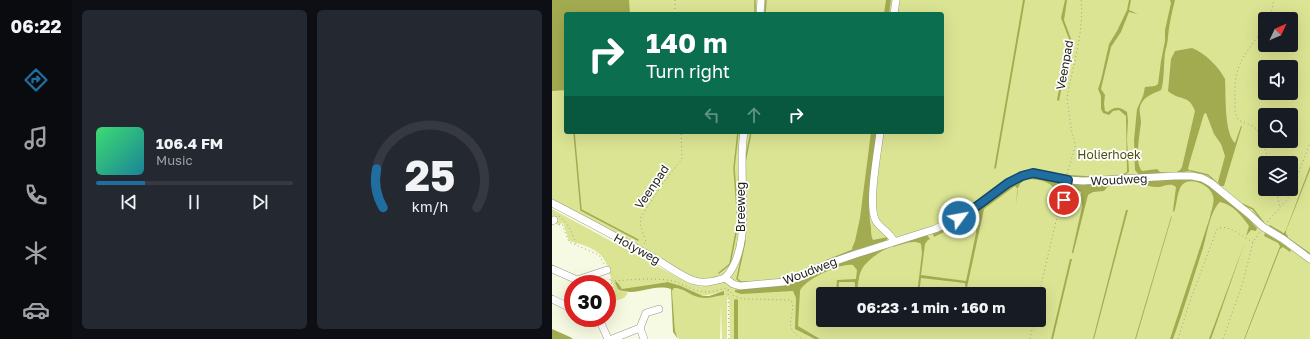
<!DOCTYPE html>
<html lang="en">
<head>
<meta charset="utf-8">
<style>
  :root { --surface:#171b24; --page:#242831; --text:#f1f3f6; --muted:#9ea1a6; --line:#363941; --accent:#206d9f }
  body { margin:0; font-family:"Golos Text",sans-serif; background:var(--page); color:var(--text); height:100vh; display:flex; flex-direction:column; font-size:15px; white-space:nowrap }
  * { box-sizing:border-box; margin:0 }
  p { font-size:13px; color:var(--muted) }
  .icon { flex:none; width:22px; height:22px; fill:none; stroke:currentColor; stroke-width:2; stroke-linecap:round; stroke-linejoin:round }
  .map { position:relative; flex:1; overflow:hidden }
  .panel { display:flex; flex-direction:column; gap:10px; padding:10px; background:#0d0f14; width:480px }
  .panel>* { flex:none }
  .hud { position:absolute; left:12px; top:12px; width:380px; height:122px; border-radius:4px; box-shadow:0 4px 16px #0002; background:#0b6e4f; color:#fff; overflow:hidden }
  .needle { width:26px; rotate:46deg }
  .buttons { position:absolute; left:706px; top:12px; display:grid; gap:8px }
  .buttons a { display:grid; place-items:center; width:40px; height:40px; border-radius:4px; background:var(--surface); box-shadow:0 4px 16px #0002; font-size:20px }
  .speed { position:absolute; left:12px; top:275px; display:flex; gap:8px; font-size:20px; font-weight:700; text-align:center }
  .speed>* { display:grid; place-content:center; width:52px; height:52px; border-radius:50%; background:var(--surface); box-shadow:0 4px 16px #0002; line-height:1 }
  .speed .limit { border:6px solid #d22; background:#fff; color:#111 }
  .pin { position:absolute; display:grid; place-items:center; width:34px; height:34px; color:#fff; margin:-17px; border:2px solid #fff; border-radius:50%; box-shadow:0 1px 4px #0007 }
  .me { position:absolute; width:44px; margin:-22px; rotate:58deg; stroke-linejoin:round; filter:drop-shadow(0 0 3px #0008) }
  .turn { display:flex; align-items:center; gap:14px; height:84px; padding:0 16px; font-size:18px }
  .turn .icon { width:52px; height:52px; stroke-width:2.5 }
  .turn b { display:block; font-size:28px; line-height:34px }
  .lanes { display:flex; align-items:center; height:38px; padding:0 16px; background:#0003; justify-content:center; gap:20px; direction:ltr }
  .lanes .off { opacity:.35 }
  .panel .tile { flex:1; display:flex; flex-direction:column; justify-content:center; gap:6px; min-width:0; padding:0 14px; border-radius:6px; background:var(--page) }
  .panel .dial { align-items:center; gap:0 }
  .dial svg { height:104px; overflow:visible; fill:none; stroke:var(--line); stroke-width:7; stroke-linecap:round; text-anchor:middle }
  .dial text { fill:var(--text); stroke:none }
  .song { display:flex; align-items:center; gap:12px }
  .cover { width:48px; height:48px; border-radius:6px; background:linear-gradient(135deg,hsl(140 70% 55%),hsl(190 70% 35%)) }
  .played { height:4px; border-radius:2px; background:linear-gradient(90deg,var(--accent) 25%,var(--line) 25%) }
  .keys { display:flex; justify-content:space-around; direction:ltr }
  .panel .tiles { flex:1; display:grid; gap:10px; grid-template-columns:repeat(2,1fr) }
  .trip { position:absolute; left:264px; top:287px; width:230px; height:40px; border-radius:4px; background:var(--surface); box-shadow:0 4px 16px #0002; font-weight:700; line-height:40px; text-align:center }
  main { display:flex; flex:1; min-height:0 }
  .dock { display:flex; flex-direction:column; width:72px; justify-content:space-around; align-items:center; background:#090b0e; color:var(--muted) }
  .dock .icon { width:28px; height:28px }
  .dock .current { color:var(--accent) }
  .dock b { font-size:18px; color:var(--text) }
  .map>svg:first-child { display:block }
</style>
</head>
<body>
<main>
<nav class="dock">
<b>06:22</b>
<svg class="icon current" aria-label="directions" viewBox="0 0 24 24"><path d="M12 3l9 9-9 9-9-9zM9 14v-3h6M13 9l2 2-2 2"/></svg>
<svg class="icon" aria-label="music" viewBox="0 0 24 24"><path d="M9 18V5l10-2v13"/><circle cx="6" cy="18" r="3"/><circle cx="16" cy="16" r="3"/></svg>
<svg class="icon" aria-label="phone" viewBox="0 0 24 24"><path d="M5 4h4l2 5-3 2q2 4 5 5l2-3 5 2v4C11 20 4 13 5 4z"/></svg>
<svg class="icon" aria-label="climate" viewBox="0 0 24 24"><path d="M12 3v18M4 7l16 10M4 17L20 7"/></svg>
<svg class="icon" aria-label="car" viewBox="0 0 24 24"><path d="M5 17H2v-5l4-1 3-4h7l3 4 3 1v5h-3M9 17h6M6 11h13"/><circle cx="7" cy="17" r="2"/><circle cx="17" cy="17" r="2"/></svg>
</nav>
<section class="panel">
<div class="tiles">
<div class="tile">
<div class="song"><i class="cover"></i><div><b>106.4 FM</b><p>Music</p></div></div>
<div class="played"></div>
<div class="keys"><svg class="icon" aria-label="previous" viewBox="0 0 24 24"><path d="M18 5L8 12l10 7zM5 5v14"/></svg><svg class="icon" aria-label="pause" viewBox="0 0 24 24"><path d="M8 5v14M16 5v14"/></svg><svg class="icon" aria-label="next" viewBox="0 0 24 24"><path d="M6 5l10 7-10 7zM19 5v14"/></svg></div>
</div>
<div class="tile dial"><svg viewBox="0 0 100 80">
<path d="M14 69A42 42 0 1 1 86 69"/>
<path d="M14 69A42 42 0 0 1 9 39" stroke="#206d9f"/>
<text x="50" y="56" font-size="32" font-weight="700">25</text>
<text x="50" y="72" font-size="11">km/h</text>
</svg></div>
</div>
</section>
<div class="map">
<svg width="758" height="339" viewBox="0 0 758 339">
  <rect width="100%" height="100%" fill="#f7fae2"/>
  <path fill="#dbe493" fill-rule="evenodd" d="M0,0H758V339H693L709,299L692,339H186V306L182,302V339H178L177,298L175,297V339H170L169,305L168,339H127L123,332L120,291L122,288C133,288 137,295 147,297C154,299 162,297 170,295L166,293L151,296L129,286L116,282L89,286L73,290L67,287L65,282L66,289L76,293L72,298L57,303L63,291C59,281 58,270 53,261C47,249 30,244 17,241L11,223L5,225L2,217L0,216V209L127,278L139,284L151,287L0,206ZM14,14H390V132H14ZM713,19H739V45H713ZM713,67H739V93H713ZM713,115H739V141H713ZM713,163H739V189H713ZM271,294H487V320H271Z"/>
  <g fill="#a3ab51">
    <path d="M0,0H77L78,14H14V90L0,91Z"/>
    <path d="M334,0H339L337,14H332Z"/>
    <path d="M471,0H473L444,168L442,169Z"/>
    <path d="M513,0H515L512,20L519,39L507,101L505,100L517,39L509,18Z"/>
    <path d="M577,0H579L577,10L586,14L577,12L569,32L559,47L549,89L553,95L552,104L553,111L556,112C563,106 568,107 575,112L576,121L575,139L577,172L573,175L536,178L518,177V175C529,176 569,178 575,172L574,116L567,110L561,111L557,115L551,113L549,109V96L546,89L549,80L557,44L565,31L575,10Z"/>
    <path d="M618,0H623C620,12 617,24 616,37C616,42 614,47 613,53C612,60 612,86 609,90C601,94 594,95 589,104C586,110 589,116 589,122C588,134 582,162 590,171L605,169L608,172L617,173L587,175L583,170L582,140L585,109L591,96L593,87L603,86L606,84L609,61L613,41V30L619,3Z"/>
    <path d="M640,48C653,53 667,67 673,79C674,95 672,133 683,143L689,126H690L672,186H668L666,182L673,156L669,144L662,134L654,113L652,114L638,161L636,169L639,171L623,173L628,170L630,167L643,111C637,94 627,101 616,91L619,59L623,51Z"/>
    <path d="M319,132H325C322,163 314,197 319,228C319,232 319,236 321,240L336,237L337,238L333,241L301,251L300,248L303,241L308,218Z"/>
    <path d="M758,166V170L734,231V234L736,236L735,238L728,233H732L734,230Z"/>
    <path d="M482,176L508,182V187L503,188L501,193L500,192L501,187C496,180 473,175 468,184C464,189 465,200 464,206L466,189L463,186L432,209L414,292L413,283L369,278L367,294H365L370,253L369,244C362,239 349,245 341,247V245L375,235L378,239L376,240L373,244L369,275L414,281L424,233V217H422L382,237L380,232L405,222L470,178Z"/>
    <path d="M624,178C631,178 640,178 646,179C660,183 694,216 705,228L704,231L699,230L694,236L697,226C690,216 680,204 668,202C658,211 655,235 651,248C641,279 632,309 621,339H618L658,217C659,211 663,202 661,196C658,185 639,176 630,185C625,191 625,204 622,212L621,211L624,187C618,182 612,187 606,187C599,187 592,185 586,183L584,181H606Z"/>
    <path d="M521,183H559L558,184L552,191L541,192L536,195L521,254L520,252L530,207L529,192L521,188Z"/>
    <path d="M574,210H576L542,339H541Z"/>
    <path d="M620,216L584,339H583L619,217Z"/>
    <path d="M713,233L728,242L739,250L738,252L731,247L728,249L693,339H692L728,246L726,243L712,236Z"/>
    <path d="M693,242L659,339H657Z"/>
    <path d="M338,246V247C330,250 314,261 310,269C306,276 306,286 305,294H303V283L302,282H287L286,294H284L285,280L304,279L305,270L301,265C290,262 251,280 248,291L246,326L268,339H263L243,329L244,298L241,291L189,294L183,292V290L204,287L273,267Z"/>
    <path d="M518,259H520L501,339H499Z"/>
    <path d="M63,282H65L70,289L116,282L129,286L151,296H157L172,291V295C164,296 155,300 146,297C137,295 132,288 122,288L120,291L123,331L126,339L121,332L119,289C99,283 84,298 66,289Z"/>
    <path d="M184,299L186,300V339H182V300Z"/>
    <path d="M0,329L18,337L21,339H0Z"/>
  </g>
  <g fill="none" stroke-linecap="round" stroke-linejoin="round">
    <g stroke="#a3ab51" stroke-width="1.5">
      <path d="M203,14V0"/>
      <path d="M213,14L214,0"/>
      <path d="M22,132L29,210L86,240"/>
      <path d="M193,162L199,132"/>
      <path d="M639,171L656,175L667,185"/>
      <path d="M194,185V232"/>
      <path d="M690,204L701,209L711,222"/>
      <path d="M718,226L730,233"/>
      <path d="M734,237L758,254"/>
      <path d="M193,241L185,279L189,282H199"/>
      <path d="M167,273L178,264L186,222L182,168L186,132"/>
      <path d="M246,274L276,260L301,250"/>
    </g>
    <defs>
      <g id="minor">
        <path d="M208,14L209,0"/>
        <path d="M342,14L344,0"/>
        <path d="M328,132C326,151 315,206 324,221C328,228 337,232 342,241"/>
        <path d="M512,200L516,180"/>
        <path d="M0,203C33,220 67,238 100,257C112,263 131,278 143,281C153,284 163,281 173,278"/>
        <path d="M0,221L2,220"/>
        <path d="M0,269L25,280L55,270"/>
        <path d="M173,278L181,284L188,286L232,282L249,277L278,263L304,254L383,229L402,220L421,209L463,179L470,175L481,173L516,180L531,181L623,176H640L650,178L659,183L697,214L711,227L731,239L758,259"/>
        <path d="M173,278C204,245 184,175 192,132"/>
        <path d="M0,299L21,309"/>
        <path d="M41,318L48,321L56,339"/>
        <path d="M88,328L92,339"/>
        <path d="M60,339L88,328L94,313L107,309"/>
      </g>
    </defs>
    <use href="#minor" stroke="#989b86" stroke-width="8"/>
    <g stroke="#a0a290" stroke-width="1" stroke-dasharray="1 3" stroke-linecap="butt">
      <path d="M123,0V14"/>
      <path d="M718,19L722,0"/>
      <path d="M713,27C693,54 681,64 683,101C683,106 682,114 686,119C689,123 697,123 702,127C712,135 713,151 717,163"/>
      <path d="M515,174L523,147V142L520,133L515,99L516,92C522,62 532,30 529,0"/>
      <path d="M724,189L728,207"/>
      <path d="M7,216C17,224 20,232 24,244"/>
      <path d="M715,222L735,200L743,182L758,143"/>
      <path d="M7,225L10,224L17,242L47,255L52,264"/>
      <path d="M92,244L94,242L88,224L89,217L111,183L130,159L129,132"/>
      <path d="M59,281C79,280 101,277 121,281C132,284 142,292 154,292C161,292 168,289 175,288"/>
      <path d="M176,289L182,296L191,299L239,300C246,316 227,326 251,339"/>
      <path d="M176,290L177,339"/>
      <path d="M487,294L504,221L509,205"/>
      <path d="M55,295L60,293"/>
      <path d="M55,306L62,291L57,277"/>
      <path d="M478,339L482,320"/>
      <path d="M626,339L638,301L665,229C676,223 690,237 701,242"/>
      <path d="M671,339L691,282L701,242L708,232"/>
    </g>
    <use href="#minor" stroke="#fff" stroke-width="7"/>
  </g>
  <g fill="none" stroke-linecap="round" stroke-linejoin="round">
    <defs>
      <path id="route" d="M407,218L421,209L456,183L470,176L481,173L516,180L512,200"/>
    </defs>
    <use href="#route" stroke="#154767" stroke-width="10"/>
    <use href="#route" stroke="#206d9f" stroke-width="7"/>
  </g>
  <g text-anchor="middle" stroke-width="3.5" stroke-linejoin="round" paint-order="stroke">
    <g font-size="12" fill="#1f2017" stroke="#fff">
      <text transform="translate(513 65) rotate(-80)" y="4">Veenpad</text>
      <text transform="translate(567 180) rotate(-3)" y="4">Woudweg</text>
      <text transform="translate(100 187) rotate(-56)" y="4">Veenpad</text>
      <text transform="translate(189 207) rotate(-90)" y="4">Breeweg</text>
      <text transform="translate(85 249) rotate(29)" y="4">Holyweg</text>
      <text transform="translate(258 271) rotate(-21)" y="4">Woudweg</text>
    </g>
    <g font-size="12" fill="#4a4e07" stroke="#fff">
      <text x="557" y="159">Holierhoek</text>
    </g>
  </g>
</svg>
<div class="buttons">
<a><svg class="needle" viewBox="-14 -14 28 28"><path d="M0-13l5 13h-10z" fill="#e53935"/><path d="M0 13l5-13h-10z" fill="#9ea1a6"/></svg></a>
<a><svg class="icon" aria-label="sound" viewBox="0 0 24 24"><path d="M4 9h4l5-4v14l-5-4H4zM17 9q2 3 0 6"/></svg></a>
<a><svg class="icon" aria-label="search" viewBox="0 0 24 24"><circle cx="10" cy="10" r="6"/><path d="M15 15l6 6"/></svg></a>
<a><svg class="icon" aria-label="layers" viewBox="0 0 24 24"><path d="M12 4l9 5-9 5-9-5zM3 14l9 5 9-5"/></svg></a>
</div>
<div class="speed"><div class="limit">30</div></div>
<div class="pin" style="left:512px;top:200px;background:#d93025"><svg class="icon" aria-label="arrive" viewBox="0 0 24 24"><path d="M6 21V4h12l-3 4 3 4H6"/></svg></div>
<svg class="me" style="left:407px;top:218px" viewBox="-20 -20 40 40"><circle r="17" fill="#206d9f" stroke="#fff" stroke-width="3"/><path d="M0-11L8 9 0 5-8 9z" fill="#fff"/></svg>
<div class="trip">06:23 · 1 min · 160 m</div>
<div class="hud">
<div class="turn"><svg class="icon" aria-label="right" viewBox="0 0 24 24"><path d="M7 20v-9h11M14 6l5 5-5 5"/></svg><div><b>140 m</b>Turn right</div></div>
<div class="lanes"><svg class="icon off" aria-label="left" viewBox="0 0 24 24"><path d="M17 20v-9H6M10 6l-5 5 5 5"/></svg><svg class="icon off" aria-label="ahead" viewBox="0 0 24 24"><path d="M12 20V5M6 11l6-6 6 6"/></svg><svg class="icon" aria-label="right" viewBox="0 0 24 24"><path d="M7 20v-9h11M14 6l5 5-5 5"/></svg></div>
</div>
</div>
</main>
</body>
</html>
